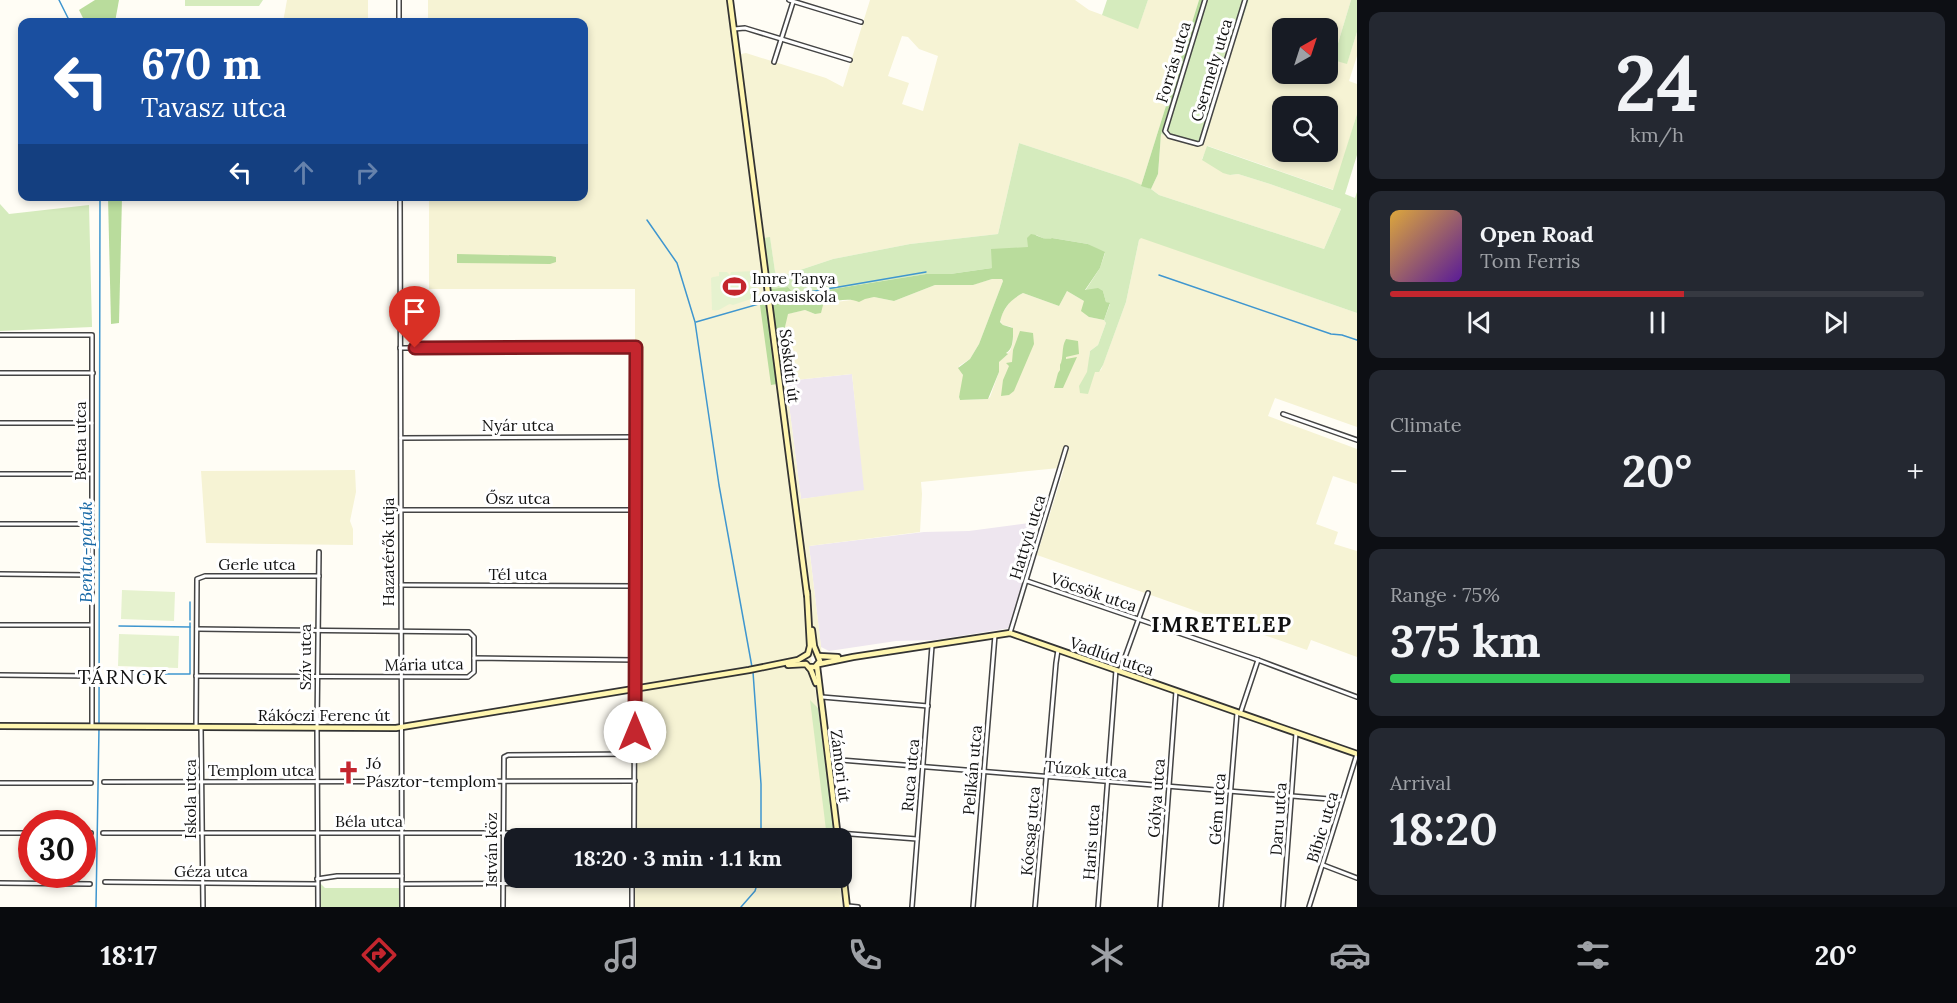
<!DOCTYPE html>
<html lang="en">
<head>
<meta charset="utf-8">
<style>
  :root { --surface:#171b24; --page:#242831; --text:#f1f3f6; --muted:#9ea1a6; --line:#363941; --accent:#c4262e }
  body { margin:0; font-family:Lora,serif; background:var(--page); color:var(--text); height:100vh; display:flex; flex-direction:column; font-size:22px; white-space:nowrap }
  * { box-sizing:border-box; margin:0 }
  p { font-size:20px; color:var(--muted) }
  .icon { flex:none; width:33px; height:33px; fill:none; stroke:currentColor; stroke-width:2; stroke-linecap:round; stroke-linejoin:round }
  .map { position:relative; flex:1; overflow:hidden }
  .sheet { display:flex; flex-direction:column; gap:12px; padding:12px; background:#0d0f14; width:600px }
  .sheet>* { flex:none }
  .guide { position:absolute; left:18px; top:18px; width:570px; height:183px; border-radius:12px; box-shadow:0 3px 9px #0003; background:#1a4fa0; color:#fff; overflow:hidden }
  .needle { width:39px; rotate:39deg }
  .buttons { position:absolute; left:1272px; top:18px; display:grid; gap:12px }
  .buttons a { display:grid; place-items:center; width:66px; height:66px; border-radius:12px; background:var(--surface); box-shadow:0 3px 9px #0003; font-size:30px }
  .speed { position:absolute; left:18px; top:810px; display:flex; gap:12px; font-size:30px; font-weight:700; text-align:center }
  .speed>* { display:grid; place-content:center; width:78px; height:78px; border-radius:50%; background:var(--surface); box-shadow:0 3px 9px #0003; line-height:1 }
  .speed .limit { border:9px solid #d22; background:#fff; color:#111 }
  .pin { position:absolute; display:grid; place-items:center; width:51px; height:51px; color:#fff; margin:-62px -26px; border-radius:50% 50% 50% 0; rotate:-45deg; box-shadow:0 0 6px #0007 }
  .pin .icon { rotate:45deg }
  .me { position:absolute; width:66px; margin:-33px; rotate:0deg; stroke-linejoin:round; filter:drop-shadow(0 0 4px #0008) }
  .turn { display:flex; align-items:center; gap:21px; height:126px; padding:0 24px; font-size:27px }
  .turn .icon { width:78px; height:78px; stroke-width:2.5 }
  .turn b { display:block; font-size:42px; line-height:51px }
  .lanes { display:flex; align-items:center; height:57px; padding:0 24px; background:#0003; justify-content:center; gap:30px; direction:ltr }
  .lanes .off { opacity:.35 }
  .big { font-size:45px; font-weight:700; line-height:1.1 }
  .sheet .tile { flex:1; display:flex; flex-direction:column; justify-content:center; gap:9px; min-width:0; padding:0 21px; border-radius:12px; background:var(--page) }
  .sheet .dial { align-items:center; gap:0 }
  .dial b { font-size:78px; line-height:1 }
  .song { display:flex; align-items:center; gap:18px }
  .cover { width:72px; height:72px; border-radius:9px; background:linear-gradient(135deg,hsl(40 70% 55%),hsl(270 70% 35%)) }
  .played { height:6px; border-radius:3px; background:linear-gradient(90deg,var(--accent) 55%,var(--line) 55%) }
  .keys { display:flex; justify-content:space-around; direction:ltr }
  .heat { display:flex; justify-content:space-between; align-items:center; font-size:33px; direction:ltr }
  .charge { height:9px; border-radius:4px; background:linear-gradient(90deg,#34c759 75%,var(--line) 0) }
  .trip { position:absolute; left:504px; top:828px; width:348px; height:60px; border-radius:12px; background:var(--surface); box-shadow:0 3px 9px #0003; font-weight:700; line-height:60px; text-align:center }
  .tab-bar { display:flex; height:96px; justify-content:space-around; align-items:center; background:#090b0e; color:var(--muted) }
  .tab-bar .icon { width:42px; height:42px }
  .tab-bar .active { color:var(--accent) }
  .tab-bar b { font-size:27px; color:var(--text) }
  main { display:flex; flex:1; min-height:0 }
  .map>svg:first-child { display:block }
</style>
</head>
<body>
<main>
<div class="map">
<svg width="1357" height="907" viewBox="0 0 1357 907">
  <rect width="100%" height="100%" fill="#fffdf5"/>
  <g fill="#eee6ef">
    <path d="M852,374L865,491L801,499L786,381Z"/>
    <path d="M1037,522L1035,530L1037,534L1034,551L1010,628L935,640L896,641L829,651L821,647L809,546L924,532L969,531Z"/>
  </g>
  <g fill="#f6f3d4" fill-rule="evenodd">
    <path d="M287,0H368V22H283Z"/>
    <path d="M428,0H728L736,55L746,53L826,78L843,87L870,0H1075L1089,10L1138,28L1148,0H1199L1141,186L1128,179L1019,143L998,234L910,244L833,259L776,278L770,238L771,295L759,298L776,377L790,375L785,327L787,314L805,310L815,314L824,301L836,302L874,297L894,301L935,285H972L992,279L1002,278L1003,281L979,344L970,359L959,366V369L962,372L964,379L959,397L960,400L988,399L990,397L999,372V361L1007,355L1006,354L1010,351L1013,342L1012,327L1003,325L1000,321L1002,314L1011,300L1023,293L1059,306L1067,291L1084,301L1089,317L1104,320L1106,323L1098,345L1090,351L1089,357L1095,372L1101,370L1126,302L1139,240L1141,237L1357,313V427L1275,398L1268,416L1357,449V484L1333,476L1316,524L1338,532L1334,544L1357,551V657L1311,640L1307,650L1037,555L1064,469L1059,468L921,482L922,494L920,532L809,546L822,655L811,657L835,838H635V289H429V197L584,196V22H428ZM902,36L908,37L919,49L938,56L923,111L902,104L909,83L888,76ZM852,374L864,490L801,499L786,381Z"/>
    <path d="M1249,0H1351L1333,60L1347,63L1357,32V56L1349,81L1357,84V114L1334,190L1208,146L1202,159L1230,175L1238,174L1270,184L1341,209L1324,249L1159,195L1151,189L1158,174L1161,134L1199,145ZM1282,28H1328V74H1282ZM1282,106H1328V152H1282Z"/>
    <path d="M355,470L356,492L350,521L353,529V545L206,543L201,471Z"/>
    <path d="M635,878H839L843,907H635Z"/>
  </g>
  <g fill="#d5ebbd">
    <path d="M185,0H263L259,6H185Z"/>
    <path d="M1107,0H1148L1138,29L1102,15Z"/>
    <path d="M1203,0H1249L1199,146L1161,134Z"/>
    <path d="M1351,0H1357V32L1347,64L1333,60Z"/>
    <path d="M1357,114V155L1345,194L1355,198L1357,192V313L1141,238L1139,240L1126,302L1103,365L1099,372H1095L1088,394L1080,393L1079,386L1087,372L1090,351L1098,345L1106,323L1104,320L1110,304L1106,302L1103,291H1085L1100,268L1105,253L1088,244L1052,238L1047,240L1036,235L1029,247L992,268L950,274H926L796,295L788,287L770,289L764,238L770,237L776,278L833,259L910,244L998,234L1019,143L1128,179L1151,189L1159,195L1324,249L1341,209L1270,184L1238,174L1230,175L1223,173L1202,160L1207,146L1333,190Z"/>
    <path d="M0,204L9,214L89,205L92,327L0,331Z"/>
    <path d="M810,700L818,708L835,838H827Z"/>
    <path d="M320,883L325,888H399V907H320Z"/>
  </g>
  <g fill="#b9dc9c">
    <path d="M95,0H119L115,22H85L79,10Z"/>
    <path d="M1199,0H1203L1161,134L1158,174L1151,189L1141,186Z"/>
    <path d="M108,197H122L119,323L111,324Z"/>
    <path d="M1031,234C1039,235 1044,241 1052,238L1088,244L1105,252L1100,268L1085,290L1098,288L1103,291L1106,302L1110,303L1104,320L1089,317L1081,311L1084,301L1067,291L1059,306L1023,293C1010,300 1003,308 1000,322L1003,325L1013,328C1013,336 1014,349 1006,353L1008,354L999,362V372L988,399L960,400L959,397L963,375L958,368L970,359L979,344L1003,281L1002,279H992L973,285H935L894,301L874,297L865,299L859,302C848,297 837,302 824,301L821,313L815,314L805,310L788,314L785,327L790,375L776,377L777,384L771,385L759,298L771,295L770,289L788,287L796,295L926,274H950L992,268L991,249L1028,247L1027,238Z"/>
    <path d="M457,254L551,256L556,257V262L550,264L457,263Z"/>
    <path d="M1020,331L1033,333L1034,344L1014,391L1009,395L1001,396L1003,380L1009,366L1006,363L1012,362L1013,350Z"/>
    <path d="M1066,339L1078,341L1079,354L1066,357V359L1077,357L1063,388H1054L1058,373L1060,370V365C1064,358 1061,347 1066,339Z"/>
  </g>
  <g fill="#e6f2cf">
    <path d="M756,271L757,297L733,305L730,304C724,306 720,312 712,310L711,278L713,277L719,276V272H727L730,275L731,272Z"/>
    <path d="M122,590L175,592L174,621L121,619Z"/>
    <path d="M119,634L179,636L178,668L118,666Z"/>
  </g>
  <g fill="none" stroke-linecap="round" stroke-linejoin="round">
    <g stroke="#3f96cf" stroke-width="1.5">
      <path d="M59,0L70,22"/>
      <path d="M647,220L677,263L695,322L719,485L752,667"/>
      <path d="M1159,275L1331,334L1342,335L1357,340"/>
      <path d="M771,301L786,296L926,272"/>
      <path d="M696,322L766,302"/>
      <path d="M190,602V620"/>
      <path d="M119,626L190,627"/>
      <path d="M753,672L761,784V838"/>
      <path d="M115,674H190V623"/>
      <path d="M99,724L100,196"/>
      <path d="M96,907L99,728"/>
      <path d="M741,907L755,891L759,878"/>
    </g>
    <defs>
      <g id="street">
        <path d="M399,0V22"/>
        <path d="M789,0L861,22"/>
        <path d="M1205,0L1165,131L1169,136L1198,144L1201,143L1245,0"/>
        <path d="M734,29L745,28L850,60"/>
        <path d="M774,62L793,2"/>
        <path d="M400,196L402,907"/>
        <path d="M0,335H92V726"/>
        <path d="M400,348L636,347L634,838"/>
        <path d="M0,373H93"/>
        <path d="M1283,414L1357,440"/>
        <path d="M0,423H92"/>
        <path d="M401,438L636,437"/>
        <path d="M0,474H91"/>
        <path d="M401,510H635"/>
        <path d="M0,524H92"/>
        <path d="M0,574L91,575"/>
        <path d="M1027,581L1258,660L1357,697"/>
        <path d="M401,585L636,586"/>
        <path d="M0,625H91"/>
        <path d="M197,629L469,632L474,637V658"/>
        <path d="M1010,633L1066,448"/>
        <path d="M1120,671L1148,593"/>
        <path d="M0,675L92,676"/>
        <path d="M196,676L468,677L474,672V658L636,660"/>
        <path d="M822,697L928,706"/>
        <path d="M1240,714L1258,660"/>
        <path d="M196,727L197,579L205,576H319"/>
        <path d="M201,727L203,907"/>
        <path d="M828,759L1342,800"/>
        <path d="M104,782L635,781"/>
        <path d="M0,783H91"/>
        <path d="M0,833H32"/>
        <path d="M82,833H91"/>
        <path d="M103,833H634"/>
        <path d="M838,833L917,839"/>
        <path d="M1323,865L1357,878"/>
        <path d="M317,879L337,876H402"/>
        <path d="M105,882L317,884"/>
        <path d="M0,883L90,884"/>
        <path d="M402,884L632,883"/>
        <path d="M848,906L858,907"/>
        <path d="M318,907L317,728L319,552"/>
        <path d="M503,907L504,757L508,755L635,754"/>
        <path d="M632,907V878"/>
        <path d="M912,907L932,646"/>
        <path d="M973,907L995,635"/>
        <path d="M1035,907L1056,663L1058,650"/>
        <path d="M1098,907L1116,670"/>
        <path d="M1160,907L1176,691"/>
        <path d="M1221,907L1237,713"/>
        <path d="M1283,907L1296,733"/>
        <path d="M1309,907L1357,754"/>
      </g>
      <g id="secondary">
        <path d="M730,0L807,595"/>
        <path d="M819,656L838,657"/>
        <path d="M819,664L853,657L1010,633L1357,754"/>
        <path d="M788,665L806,664L811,670L816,683"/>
        <path d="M817,666L838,838"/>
        <path d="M809,667H815L820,661L814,646L812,630"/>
        <path d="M0,726L396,728L749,670L798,660L808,654L810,646L807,592"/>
        <path d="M842,863L847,907"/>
      </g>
    </defs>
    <use href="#street" stroke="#444" stroke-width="6"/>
    <use href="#secondary" stroke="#333" stroke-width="8"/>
    <use href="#street" stroke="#fff" stroke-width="3"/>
    <use href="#secondary" stroke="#fff6b0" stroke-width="4.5"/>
  </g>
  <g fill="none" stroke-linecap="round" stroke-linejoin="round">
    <defs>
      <path id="route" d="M415,348L636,347L635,732"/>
    </defs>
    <use href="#route" stroke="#7f191e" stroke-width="15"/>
    <use href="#route" stroke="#c4262e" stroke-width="10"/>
  </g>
  <defs>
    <symbol id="stadium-bare" viewBox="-9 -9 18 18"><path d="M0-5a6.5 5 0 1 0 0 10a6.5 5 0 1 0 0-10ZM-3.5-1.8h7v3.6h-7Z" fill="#c4262e" stroke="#fff" stroke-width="2.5" paint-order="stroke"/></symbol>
    <symbol id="church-bare" viewBox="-9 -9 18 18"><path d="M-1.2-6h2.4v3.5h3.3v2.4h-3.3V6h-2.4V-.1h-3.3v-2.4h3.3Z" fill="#c4262e" stroke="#fff" stroke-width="2.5" paint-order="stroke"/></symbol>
  </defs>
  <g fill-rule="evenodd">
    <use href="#stadium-bare" x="718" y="270" width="33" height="33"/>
    <use href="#church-bare" x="332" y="756" width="33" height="33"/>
  </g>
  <g text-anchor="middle" stroke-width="6" stroke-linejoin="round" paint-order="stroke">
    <g font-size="16" fill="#111" stroke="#fff">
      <text transform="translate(1173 62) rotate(-73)" y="6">Forrás utca</text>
      <text transform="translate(1211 70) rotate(-73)" y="6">Csermely utca</text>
      <text transform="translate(790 366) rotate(83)" y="6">Sóskúti út</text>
      <text x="518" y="431">Nyár utca</text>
      <text transform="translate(80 441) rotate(-90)" y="6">Benta utca</text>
      <text x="518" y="504">Ősz utca</text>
      <text transform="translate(1027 537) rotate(-73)" y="6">Hattyú utca</text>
      <text transform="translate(388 552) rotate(-90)" y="6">Hazatérők útja</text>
      <text x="257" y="570">Gerle utca</text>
      <text x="518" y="580">Tél utca</text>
      <text transform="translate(1094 592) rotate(19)" y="6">Vöcsök utca</text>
      <text transform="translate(1112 656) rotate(19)" y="6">Vadlúd utca</text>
      <text transform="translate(305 657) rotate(-90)" y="6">Szív utca</text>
      <text transform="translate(424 664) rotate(-1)" y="6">Mária utca</text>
      <text x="324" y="721">Rákóczi Ferenc út</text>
      <text transform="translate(841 766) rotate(83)" y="6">Zámori út</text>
      <text transform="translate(1086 769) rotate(4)" y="6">Túzok utca</text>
      <text x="261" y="776">Templom utca</text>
      <text transform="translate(972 770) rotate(-85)" y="6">Pelikán utca</text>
      <text transform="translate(910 775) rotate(-85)" y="6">Ruca utca</text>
      <text transform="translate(1156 798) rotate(-86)" y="6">Gólya utca</text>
      <text transform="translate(190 799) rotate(-90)" y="6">Iskola utca</text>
      <text transform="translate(1217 809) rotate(-86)" y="6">Gém utca</text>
      <text transform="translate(1278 819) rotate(-86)" y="6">Daru utca</text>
      <text x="369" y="827">Béla utca</text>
      <text transform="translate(1322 827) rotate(-73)" y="6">Bíbic utca</text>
      <text transform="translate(1030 831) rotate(-85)" y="6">Kócsag utca</text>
      <text transform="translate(1091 842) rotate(-86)" y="6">Haris utca</text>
      <text transform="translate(491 850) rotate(-90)" y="6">István köz</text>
      <text x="211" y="877">Géza utca</text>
    </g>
    <g font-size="16" fill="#111" stroke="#fff" text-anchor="start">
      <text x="752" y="284">Imre Tanya<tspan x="752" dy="18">Lovasiskola</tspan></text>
      <text x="366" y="769">Jó<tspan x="366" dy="18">Pásztor-templom</tspan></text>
    </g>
    <g font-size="18" font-style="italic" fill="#1768a6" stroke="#fff">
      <text transform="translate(86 552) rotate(-90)" y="6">Benta-patak</text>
    </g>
    <g font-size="20" letter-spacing="1.5" fill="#111" stroke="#fff">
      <text x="123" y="684">TÁRNOK</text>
    </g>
    <g font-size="22" font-weight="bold" letter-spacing="1.5" fill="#111" stroke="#fff">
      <text x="1222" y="632">IMRETELEP</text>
    </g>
  </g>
</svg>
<div class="buttons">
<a><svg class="needle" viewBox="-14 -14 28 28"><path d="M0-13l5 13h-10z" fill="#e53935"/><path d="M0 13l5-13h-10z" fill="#9ea1a6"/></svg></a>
<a><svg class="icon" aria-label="search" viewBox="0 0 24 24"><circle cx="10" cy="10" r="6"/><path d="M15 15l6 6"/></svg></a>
</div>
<div class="speed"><div class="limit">30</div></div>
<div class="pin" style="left:415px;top:348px;background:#d93025"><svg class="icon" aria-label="arrive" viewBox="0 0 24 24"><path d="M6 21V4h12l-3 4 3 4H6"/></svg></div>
<svg class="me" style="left:635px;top:732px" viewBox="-20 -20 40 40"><circle r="19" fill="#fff"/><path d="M0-13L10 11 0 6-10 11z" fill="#c4262e"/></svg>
<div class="trip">18:20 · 3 min · 1.1 km</div>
<div class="guide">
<div class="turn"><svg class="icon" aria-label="left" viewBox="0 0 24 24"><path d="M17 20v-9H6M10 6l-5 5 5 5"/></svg><div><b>670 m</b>Tavasz utca</div></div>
<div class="lanes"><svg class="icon" aria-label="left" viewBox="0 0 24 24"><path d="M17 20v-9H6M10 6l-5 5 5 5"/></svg><svg class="icon off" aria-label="ahead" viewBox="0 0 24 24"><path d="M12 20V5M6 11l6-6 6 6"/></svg><svg class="icon off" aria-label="right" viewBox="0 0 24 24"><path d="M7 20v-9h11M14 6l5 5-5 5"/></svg></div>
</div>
</div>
<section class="sheet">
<div class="tile dial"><b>24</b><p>km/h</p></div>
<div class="tile">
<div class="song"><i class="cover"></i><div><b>Open Road</b><p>Tom Ferris</p></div></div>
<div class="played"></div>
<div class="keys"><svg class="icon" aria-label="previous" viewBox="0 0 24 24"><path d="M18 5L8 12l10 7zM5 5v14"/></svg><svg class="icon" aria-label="pause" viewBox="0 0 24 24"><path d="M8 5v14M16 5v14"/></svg><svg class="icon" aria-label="next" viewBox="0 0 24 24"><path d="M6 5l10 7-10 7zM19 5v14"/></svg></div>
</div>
<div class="tile"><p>Climate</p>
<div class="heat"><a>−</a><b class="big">20°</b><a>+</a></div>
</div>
<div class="tile"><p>Range · 75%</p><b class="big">375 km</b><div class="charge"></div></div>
<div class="tile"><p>Arrival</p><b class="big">18:20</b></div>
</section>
</main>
<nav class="tab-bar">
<b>18:17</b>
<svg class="icon active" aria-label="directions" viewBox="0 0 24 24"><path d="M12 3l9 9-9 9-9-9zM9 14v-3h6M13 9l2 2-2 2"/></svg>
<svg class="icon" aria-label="music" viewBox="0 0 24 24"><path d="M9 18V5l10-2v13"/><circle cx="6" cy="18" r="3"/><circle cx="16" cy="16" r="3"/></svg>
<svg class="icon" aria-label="phone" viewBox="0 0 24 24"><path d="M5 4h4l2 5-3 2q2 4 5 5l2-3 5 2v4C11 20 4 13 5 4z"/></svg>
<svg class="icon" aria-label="climate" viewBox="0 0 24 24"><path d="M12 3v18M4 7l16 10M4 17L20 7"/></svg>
<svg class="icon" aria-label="car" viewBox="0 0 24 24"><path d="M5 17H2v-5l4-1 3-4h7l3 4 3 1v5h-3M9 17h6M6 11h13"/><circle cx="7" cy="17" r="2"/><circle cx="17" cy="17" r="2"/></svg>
<svg class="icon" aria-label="filters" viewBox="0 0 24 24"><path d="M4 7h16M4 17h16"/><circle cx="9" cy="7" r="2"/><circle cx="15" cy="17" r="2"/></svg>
<b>20°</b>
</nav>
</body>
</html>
